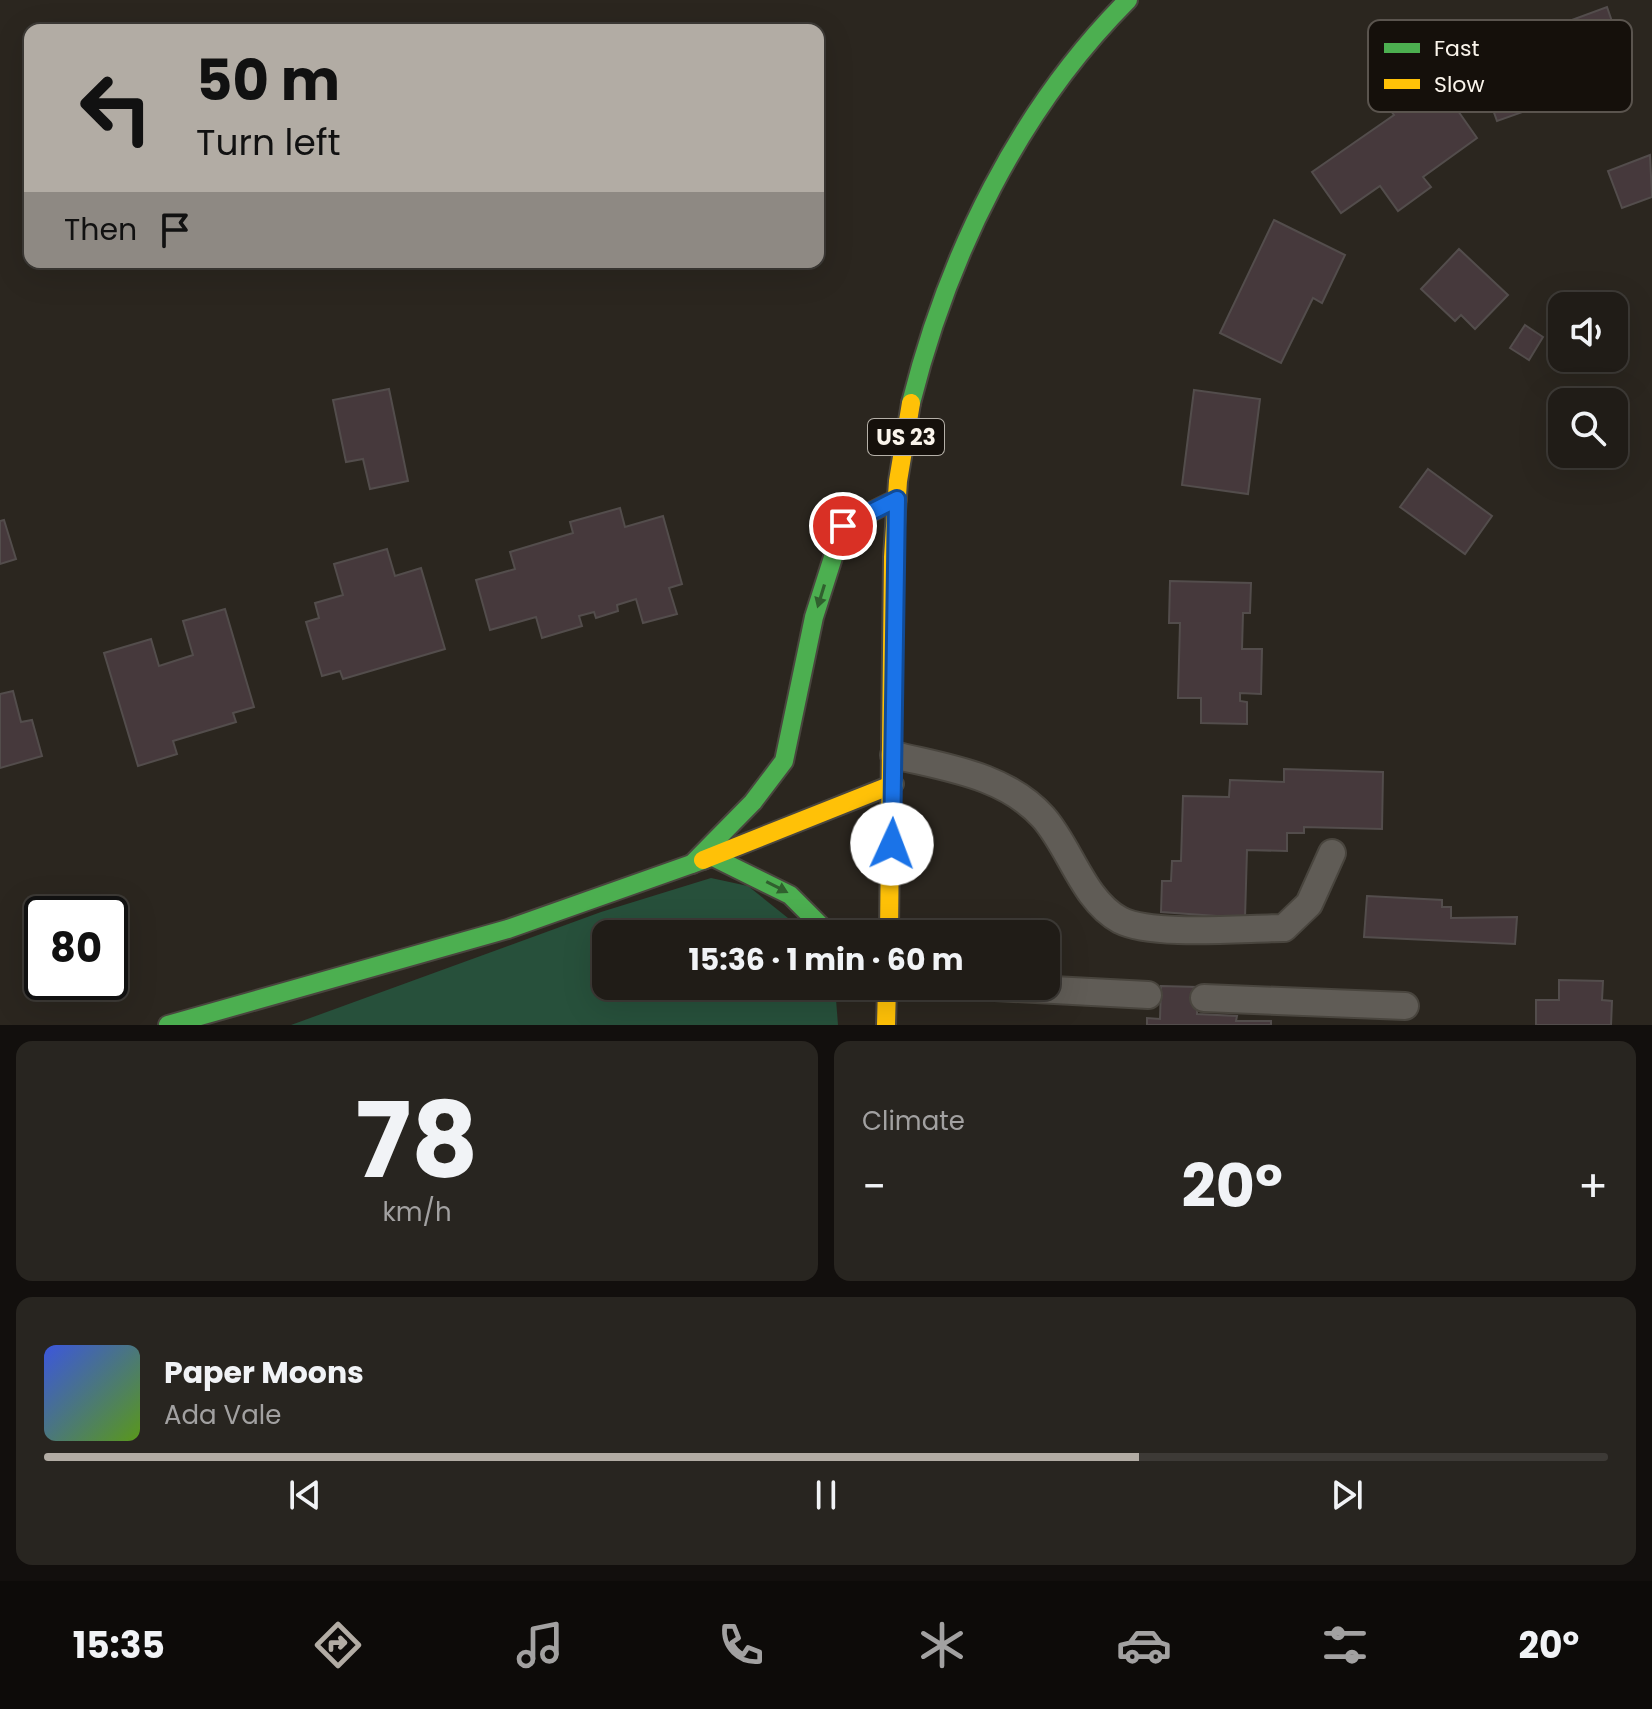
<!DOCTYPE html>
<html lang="en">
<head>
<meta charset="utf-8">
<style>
  :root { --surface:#201c17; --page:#282520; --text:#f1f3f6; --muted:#a2a1a1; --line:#3d3a36; --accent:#b2aca4 }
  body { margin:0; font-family:Poppins,sans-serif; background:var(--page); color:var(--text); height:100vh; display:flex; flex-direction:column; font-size:30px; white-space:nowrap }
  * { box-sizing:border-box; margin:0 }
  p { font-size:26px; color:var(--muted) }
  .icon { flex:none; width:44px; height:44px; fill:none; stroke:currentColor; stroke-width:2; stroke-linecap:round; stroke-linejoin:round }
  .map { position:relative; height:1025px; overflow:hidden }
  .panel { display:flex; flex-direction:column; gap:16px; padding:16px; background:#120f0d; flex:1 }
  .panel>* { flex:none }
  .top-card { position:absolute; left:24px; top:24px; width:800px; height:244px; border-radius:16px; box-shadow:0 8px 32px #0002,0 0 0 2px var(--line); background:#b2aca4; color:#111; overflow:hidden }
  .fabs { position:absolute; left:1548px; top:292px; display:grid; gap:16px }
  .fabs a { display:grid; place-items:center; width:80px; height:80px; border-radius:16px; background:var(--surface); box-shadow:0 8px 32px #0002,0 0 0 2px var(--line); font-size:40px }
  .speed { position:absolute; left:24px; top:896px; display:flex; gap:16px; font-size:40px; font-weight:700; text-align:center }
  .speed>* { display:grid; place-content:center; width:104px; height:104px; border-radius:50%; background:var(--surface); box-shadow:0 8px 32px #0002,0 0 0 2px var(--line); line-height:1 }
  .speed .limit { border:4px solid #111; border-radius:12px; background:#fff; color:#111 }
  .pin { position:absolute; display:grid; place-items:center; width:68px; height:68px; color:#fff; margin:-34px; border:4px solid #fff; border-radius:50%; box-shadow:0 2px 8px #0007 }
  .me { position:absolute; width:88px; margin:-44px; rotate:2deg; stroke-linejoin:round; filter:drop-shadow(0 0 6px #0008) }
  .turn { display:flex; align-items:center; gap:28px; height:168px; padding:0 40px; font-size:36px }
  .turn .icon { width:104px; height:104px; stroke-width:2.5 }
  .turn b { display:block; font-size:56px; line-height:68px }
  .then { display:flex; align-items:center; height:76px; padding:0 40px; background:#0003; gap:16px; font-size:30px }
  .big { font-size:60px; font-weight:700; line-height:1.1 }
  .panel .card { flex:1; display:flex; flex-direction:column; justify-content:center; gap:12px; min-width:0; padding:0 28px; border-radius:16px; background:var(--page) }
  .panel .dial { align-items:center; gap:0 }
  .dial b { font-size:104px; line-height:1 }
  .song { display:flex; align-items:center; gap:24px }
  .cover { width:96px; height:96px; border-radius:12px; background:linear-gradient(135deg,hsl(230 70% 55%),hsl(90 70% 35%)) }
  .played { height:8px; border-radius:4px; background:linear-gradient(90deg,var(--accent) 70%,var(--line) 70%) }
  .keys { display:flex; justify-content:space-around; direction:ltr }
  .heat { display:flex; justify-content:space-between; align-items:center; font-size:44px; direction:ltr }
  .panel .tiles { flex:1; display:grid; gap:16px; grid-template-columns:1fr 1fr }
  .card:last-child { grid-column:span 2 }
  .trip { position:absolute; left:592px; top:920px; width:468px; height:80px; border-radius:16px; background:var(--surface); box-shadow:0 8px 32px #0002,0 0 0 2px var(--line); font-weight:700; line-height:80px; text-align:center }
  .tab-bar { display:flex; height:128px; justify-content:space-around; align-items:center; background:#0d0b09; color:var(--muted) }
  .tab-bar .icon { width:56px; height:56px }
  .tab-bar .selected { color:var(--accent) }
  .tab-bar b { font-size:36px; color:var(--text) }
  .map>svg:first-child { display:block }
</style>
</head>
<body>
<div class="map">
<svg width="1652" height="1025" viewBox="0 0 1652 1025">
  <rect width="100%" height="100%" fill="#2b261f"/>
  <path fill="#27503b" d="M711,878L748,886L808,934H606V986H835L838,1025H291L601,912Z"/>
  <g fill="#46393c" stroke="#534d4c" stroke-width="2">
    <path d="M1607,7L1624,56L1583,70L1590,88L1497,121L1474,56Z"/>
    <path d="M1430,71L1477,138L1423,177L1431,187L1398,211L1380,186L1341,213L1312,172L1394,115L1385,103Z"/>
    <path d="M1650,155L1652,197L1622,208L1608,171Z"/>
    <path d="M1274,220L1345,255L1322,303L1313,298L1281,363L1220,333Z"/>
    <path d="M1459,249L1508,295L1475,329L1461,315L1455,321L1421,289Z"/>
    <path d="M1525,325L1543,337L1529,360L1510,348Z"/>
    <path d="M389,389L408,481L370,489L363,459L346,462L333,400Z"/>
    <path d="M1194,390L1260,399L1248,494L1182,485Z"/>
    <path d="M1428,469L1492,516L1465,554L1400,507Z"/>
    <path d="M620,508L625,527L663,516L682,584L669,588L677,614L643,623L636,599L617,605L618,611L596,618L594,612L579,616L582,626L542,638L536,617L490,630L476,580L515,569L510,552L573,533L570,522Z"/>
    <path d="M4,520L16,559L0,564V521Z"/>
    <path d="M387,549L395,576L421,568L445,649L343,679L340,671L322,676L306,622L319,618L315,603L343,595L334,564Z"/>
    <path d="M1170,581L1251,583L1250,613H1243L1242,649H1262L1261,694L1240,693V701L1247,702V724L1201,723V698H1178L1180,623H1169Z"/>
    <path d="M225,609L254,707L233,713L236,722L173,741L177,754L138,766L104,653L151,639L159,666L193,655L183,621Z"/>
    <path d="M13,691L21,722L32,720L42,756L0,768V694Z"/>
    <path d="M1284,769L1383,772L1382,829L1304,827V833H1287V851L1247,850L1245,918L1161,912L1162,881H1171L1172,861H1181L1183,796L1229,797L1230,780L1284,782Z"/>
    <path d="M1367,896L1442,900V907H1451V918L1517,917L1515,944L1364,937Z"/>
    <path d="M1559,980L1603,981L1602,1000L1612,1001L1611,1025H1536V1000H1559Z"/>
    <path d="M1161,986L1198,987L1197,1014L1237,1016L1236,1021H1271V1025H1147V1018L1160,1019Z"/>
  </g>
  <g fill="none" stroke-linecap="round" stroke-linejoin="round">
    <defs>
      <g id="lane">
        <path d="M894,755C947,768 1005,775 1043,817C1070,847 1083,900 1120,920C1153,937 1245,928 1284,928L1309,904L1332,853"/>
        <path d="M976,986L1148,995"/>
        <path d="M1204,998L1405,1006"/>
      </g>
      <g id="fast">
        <path d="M911,403C948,255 1019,109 1128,0"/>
        <path d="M713,857L790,895L829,934"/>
        <path d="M692,864L753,802L784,761L814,617L843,526L897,499"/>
        <path d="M168,1025L508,929L703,860"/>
      </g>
      <g id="slow">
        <path d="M703,860L894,784"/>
        <path d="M889,934L893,557L898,481L911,403"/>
        <path d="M886,1025L887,986"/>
      </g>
    </defs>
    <use href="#lane" stroke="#49453e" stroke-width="30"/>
    <use href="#fast" stroke="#49453e" stroke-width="22"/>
    <use href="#slow" stroke="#49453e" stroke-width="22"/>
    <use href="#lane" stroke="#605c56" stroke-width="26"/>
    <use href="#fast" stroke="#4caf50" stroke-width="18"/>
    <use href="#slow" stroke="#ffc107" stroke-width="18"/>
  </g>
  <defs><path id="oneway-solid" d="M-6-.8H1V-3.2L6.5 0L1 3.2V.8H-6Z" transform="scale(2)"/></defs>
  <g fill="#30602e">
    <use href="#oneway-solid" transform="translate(821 596) rotate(107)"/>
    <use href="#oneway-solid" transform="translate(777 887) rotate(27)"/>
  </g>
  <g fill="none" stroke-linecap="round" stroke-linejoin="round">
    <defs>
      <path id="route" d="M843,526L897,499L892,844"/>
    </defs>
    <use href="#route" stroke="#114b97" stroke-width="20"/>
    <use href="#route" stroke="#1a73e8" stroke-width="14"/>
  </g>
  <g text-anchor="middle" stroke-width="8" stroke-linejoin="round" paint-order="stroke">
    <rect fill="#15100b" stroke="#b5b0a8" stroke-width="2" x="868" y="419" width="76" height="36" rx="6"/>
    <g font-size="22" font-weight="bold" fill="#faf4eb">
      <text x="906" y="445">US 23</text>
    </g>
  </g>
  <rect x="1368" y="20" width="264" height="92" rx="12" fill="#15100b" stroke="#5a544e" stroke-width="2"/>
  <rect x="1384" y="43" width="36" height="10" fill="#4caf50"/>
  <rect x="1384" y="79" width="36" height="10" fill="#ffc107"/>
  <g font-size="22" fill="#faf4eb">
    <text x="1434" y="56">Fast</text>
    <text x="1434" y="92">Slow</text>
  </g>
</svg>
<div class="fabs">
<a><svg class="icon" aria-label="sound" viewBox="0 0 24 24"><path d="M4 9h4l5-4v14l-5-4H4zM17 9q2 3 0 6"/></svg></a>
<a><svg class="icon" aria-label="search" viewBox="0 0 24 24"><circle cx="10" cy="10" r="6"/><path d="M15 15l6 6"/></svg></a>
</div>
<div class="speed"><div class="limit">80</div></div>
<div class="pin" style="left:843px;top:526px;background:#d93025"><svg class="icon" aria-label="arrive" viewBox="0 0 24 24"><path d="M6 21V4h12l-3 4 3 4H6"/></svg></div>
<svg class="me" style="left:892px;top:844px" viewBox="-20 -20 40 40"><circle r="19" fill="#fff"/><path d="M0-13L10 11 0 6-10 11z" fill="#1a73e8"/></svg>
<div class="trip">15:36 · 1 min · 60 m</div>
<div class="top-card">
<div class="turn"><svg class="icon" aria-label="left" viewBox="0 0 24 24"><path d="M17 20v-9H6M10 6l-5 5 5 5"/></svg><div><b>50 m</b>Turn left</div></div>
<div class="then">Then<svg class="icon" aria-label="arrive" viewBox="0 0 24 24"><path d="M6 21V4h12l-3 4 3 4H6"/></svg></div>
</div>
</div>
<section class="panel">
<div class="tiles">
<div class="card dial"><b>78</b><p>km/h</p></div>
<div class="card"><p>Climate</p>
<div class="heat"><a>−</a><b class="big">20°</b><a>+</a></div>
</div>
<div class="card">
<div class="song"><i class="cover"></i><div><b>Paper Moons</b><p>Ada Vale</p></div></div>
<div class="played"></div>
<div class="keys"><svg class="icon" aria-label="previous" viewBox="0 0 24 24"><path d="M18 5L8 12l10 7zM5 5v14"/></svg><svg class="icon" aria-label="pause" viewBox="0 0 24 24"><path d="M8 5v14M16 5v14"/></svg><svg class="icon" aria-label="next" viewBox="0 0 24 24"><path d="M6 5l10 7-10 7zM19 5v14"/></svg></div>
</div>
</div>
</section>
<nav class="tab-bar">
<b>15:35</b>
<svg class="icon selected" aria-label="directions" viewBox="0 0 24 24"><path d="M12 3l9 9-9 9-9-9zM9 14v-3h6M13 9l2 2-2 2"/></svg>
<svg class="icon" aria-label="music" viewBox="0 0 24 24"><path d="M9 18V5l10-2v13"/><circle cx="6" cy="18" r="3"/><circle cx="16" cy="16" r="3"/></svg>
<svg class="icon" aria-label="phone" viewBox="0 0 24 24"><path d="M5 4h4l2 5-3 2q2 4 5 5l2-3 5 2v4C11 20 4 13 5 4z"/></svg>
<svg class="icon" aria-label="climate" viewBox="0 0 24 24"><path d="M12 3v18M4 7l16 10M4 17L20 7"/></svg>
<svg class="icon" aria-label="car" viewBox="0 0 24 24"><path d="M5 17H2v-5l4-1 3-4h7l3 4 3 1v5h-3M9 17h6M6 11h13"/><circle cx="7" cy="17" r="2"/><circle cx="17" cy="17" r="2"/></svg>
<svg class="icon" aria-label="filters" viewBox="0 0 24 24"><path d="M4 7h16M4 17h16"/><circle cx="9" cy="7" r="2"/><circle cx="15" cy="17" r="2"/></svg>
<b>20°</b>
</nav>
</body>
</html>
